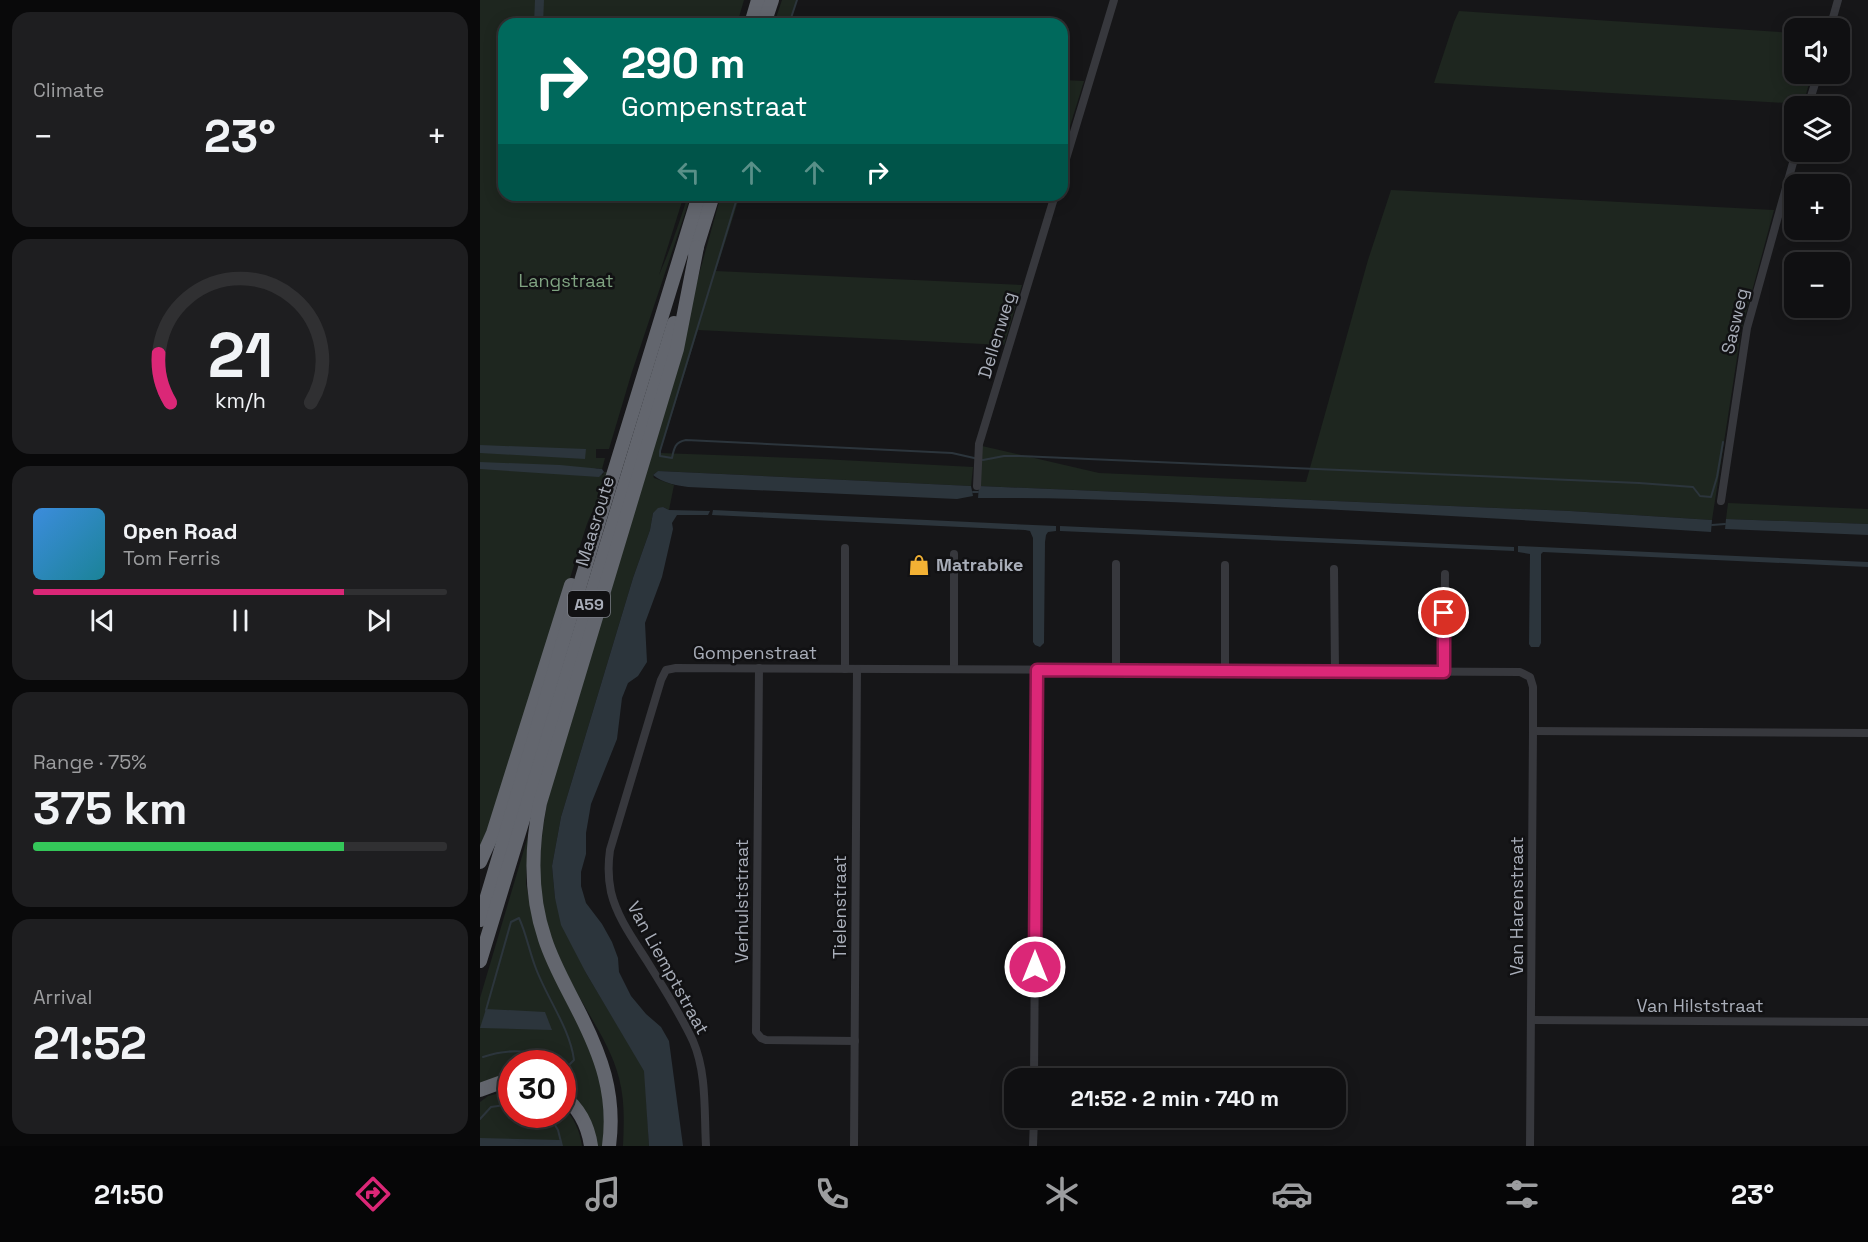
<!DOCTYPE html>
<html lang="en">
<head>
<meta charset="utf-8">
<style>
  :root { --surface:#101012; --page:#1e1e20; --text:#f1f3f6; --muted:#9c9d9f; --line:#303032; --accent:#db2777 }
  body { margin:0; font-family:"Space Grotesk",sans-serif; background:var(--page); color:var(--text); height:100vh; display:flex; flex-direction:column; font-size:22px; white-space:nowrap }
  * { box-sizing:border-box; margin:0 }
  p { font-size:20px; color:var(--muted) }
  .icon { flex:none; width:33px; height:33px; fill:none; stroke:currentColor; stroke-width:2; stroke-linecap:round; stroke-linejoin:round }
  .map { position:relative; flex:1; overflow:hidden }
  .sheet { display:flex; flex-direction:column; gap:12px; padding:12px; background:#09090a; width:480px }
  .sheet>* { flex:none }
  .top-card { position:absolute; left:18px; top:18px; width:570px; height:183px; border-radius:18px; box-shadow:0 3px 15px #0003,0 0 0 2px var(--line); background:#00695c; color:#fff; overflow:hidden }
  .controls { position:absolute; left:1304px; top:18px; display:grid; gap:12px }
  .controls a { display:grid; place-items:center; width:66px; height:66px; border-radius:12px; background:var(--surface); box-shadow:0 3px 15px #0003,0 0 0 2px var(--line); font-size:30px }
  .speed { position:absolute; left:18px; top:1050px; display:flex; gap:12px; font-size:30px; font-weight:700; text-align:center }
  .speed>* { display:grid; place-content:center; width:78px; height:78px; border-radius:50%; background:var(--surface); box-shadow:0 3px 15px #0003,0 0 0 2px var(--line); line-height:1 }
  .speed .limit { border:9px solid #d22; background:#fff; color:#111 }
  .pin { position:absolute; display:grid; place-items:center; width:51px; height:51px; color:#fff; margin:-26px; border:3px solid #fff; border-radius:50%; box-shadow:0 2px 6px #0007 }
  .me { position:absolute; width:66px; margin:-33px; rotate:0deg; stroke-linejoin:round; filter:drop-shadow(0 0 4px #0008) }
  .turn { display:flex; align-items:center; gap:21px; height:126px; padding:0 24px; font-size:27px }
  .turn .icon { width:78px; height:78px; stroke-width:2.5 }
  .turn b { display:block; font-size:42px; line-height:51px }
  .lanes { display:flex; align-items:center; height:57px; padding:0 24px; background:#0003; justify-content:center; gap:30px; direction:ltr }
  .lanes .off { opacity:.35 }
  .big { font-size:45px; font-weight:600; line-height:1.1 }
  .sheet .card { flex:1; display:flex; flex-direction:column; justify-content:center; gap:9px; min-width:0; padding:0 21px; border-radius:18px; background:var(--page) }
  .sheet .dial { align-items:center; gap:0 }
  .dial svg { height:156px; overflow:visible; fill:none; stroke:var(--line); stroke-width:7; stroke-linecap:round; text-anchor:middle }
  .dial text { fill:var(--text); stroke:none }
  .song { display:flex; align-items:center; gap:18px }
  .cover { width:72px; height:72px; border-radius:9px; background:linear-gradient(135deg,hsl(210 70% 55%),hsl(190 70% 35%)) }
  .played { height:6px; border-radius:3px; background:linear-gradient(90deg,var(--accent) 75%,var(--line) 75%) }
  .keys { display:flex; justify-content:space-around; direction:ltr }
  .heat { display:flex; justify-content:space-between; align-items:center; font-size:33px; direction:ltr }
  .charge { height:9px; border-radius:4px; background:linear-gradient(90deg,#34c759 75%,var(--line) 0) }
  .trip { position:absolute; left:524px; top:1068px; width:342px; height:60px; border-radius:18px; background:var(--surface); box-shadow:0 3px 15px #0003,0 0 0 2px var(--line); font-weight:600; line-height:60px; text-align:center }
  .tab-bar { display:flex; height:96px; justify-content:space-around; align-items:center; background:#060607; color:var(--muted) }
  .tab-bar .icon { width:42px; height:42px }
  .tab-bar .current { color:var(--accent) }
  .tab-bar b { font-size:27px; color:var(--text) }
  main { display:flex; flex:1; min-height:0 }
  .map>svg:first-child { display:block }
</style>
</head>
<body>
<main>
<section class="sheet">
<div class="card"><p>Climate</p>
<div class="heat"><a>−</a><b class="big">23°</b><a>+</a></div>
</div>
<div class="card dial"><svg viewBox="0 0 100 80">
<path d="M14 69A42 42 0 1 1 86 69"/>
<path d="M14 69A42 42 0 0 1 8 44" stroke="#db2777"/>
<text x="50" y="56" font-size="32" font-weight="700">21</text>
<text x="50" y="72" font-size="11">km/h</text>
</svg></div>
<div class="card">
<div class="song"><i class="cover"></i><div><b>Open Road</b><p>Tom Ferris</p></div></div>
<div class="played"></div>
<div class="keys"><svg class="icon" aria-label="previous" viewBox="0 0 24 24"><path d="M18 5L8 12l10 7zM5 5v14"/></svg><svg class="icon" aria-label="pause" viewBox="0 0 24 24"><path d="M8 5v14M16 5v14"/></svg><svg class="icon" aria-label="next" viewBox="0 0 24 24"><path d="M6 5l10 7-10 7zM19 5v14"/></svg></div>
</div>
<div class="card"><p>Range · 75%</p><b class="big">375 km</b><div class="charge"></div></div>
<div class="card"><p>Arrival</p><b class="big">21:52</b></div>
</section>
<div class="map">
<svg width="1388" height="1146" viewBox="0 0 1388 1146">
  <rect width="100%" height="100%" fill="#161618"/>
  <g fill="#1e261f">
    <path d="M0,0H264L257,24H24V195H204L179,275C190,250 200,221 208,195H211L151,375L129,449H116V458H125L122,469L115,468L123,475L124,472H131C124,493 111,510 105,530C71,636 46,745 0,846Z"/>
    <path d="M302,0H317L310,24H294Z"/>
    <path d="M979,11L1314,33V74H1332L1323,104L954,83L974,22Z"/>
    <path d="M582,80L604,81L582,152Z"/>
    <path d="M911,190L1294,210L1261,332L1232,520L1090,511L499,486L502,446L619,473L826,482L888,260Z"/>
    <path d="M241,195H260L236,271L542,285L524,345L218,330L180,453L342,459L493,467L491,486L178,471L173,475L174,478L194,485L189,510L183,507L173,513L170,530L153,578L81,817L72,866L75,898L106,973L165,1071L169,1146H143C144,1123 145,1101 139,1078C133,1054 120,1033 108,1012C89,979 69,944 63,907C56,869 62,830 69,793L178,422Z"/>
    <path d="M1248,503L1388,509V524L1246,519Z"/>
    <path d="M48,836L46,884L53,917L109,1043L125,1089V1146H116C113,1122 103,1102 83,1088L82,1064H32L31,1075L18,1076L0,1085V998Z"/>
    <path d="M31,1090L32,1114H82L83,1107C94,1117 100,1131 102,1146H0V1102L8,1096Z"/>
  </g>
  <g fill="#2c353c">
    <path d="M55,0H64L63,24H54Z"/>
    <path d="M0,445L106,449L105,459L0,453Z"/>
    <path d="M0,462L80,465L122,469L124,472L119,477L0,469Z"/>
    <path d="M178,471L491,486L493,496L477,499L208,487C195,485 183,483 173,475Z"/>
    <path d="M499,486L1090,511L1232,520L1231,532C1101,523 972,516 842,509C727,504 613,497 498,498Z"/>
    <path d="M183,507L189,510L230,511L228,515H197L192,523L193,529L182,577L165,623L167,662L158,676L148,683L142,698L137,739L111,804L106,833V854L101,872V886L106,903L122,924L132,942L138,958L139,972L151,996L166,1014L181,1027L189,1041L203,1146H169L164,1071L106,973L81,925L75,898L72,866L81,817L153,578L170,530L173,513L178,508Z"/>
    <path d="M233,510L576,526V531L568,532L566,535L565,542L564,643L560,647L555,645L553,642V538L550,531L545,530L232,515Z"/>
    <path d="M1246,519L1388,524V535L1245,529Z"/>
    <path d="M580,526L1034,547V551L580,531Z"/>
    <path d="M1038,546L1388,562V567L1063,552L1061,554V643L1059,647H1051L1049,644L1050,554L1038,552Z"/>
    <path d="M6,1009L65,1012L72,1030L0,1028Z"/>
    <path d="M0,1138L81,1140L82,1146H0Z"/>
  </g>
  <g fill="none" stroke-linecap="round" stroke-linejoin="round">
    <g stroke="#2c353c" stroke-width="2">
      <path d="M309,24L317,0"/>
      <path d="M258,195L180,451V456L192,458C194,448 195,442 206,440L472,453L503,460L524,456H540L1159,483L1213,487L1220,496L1231,497L1237,477L1243,442"/>
      <path d="M493,492H498"/>
      <path d="M1232,525L1245,524"/>
      <path d="M3,1057C32,1047 62,1051 89,1065L94,1060C90,1028 66,997 55,966C49,950 46,933 39,918L31,922L6,1010"/>
      <path d="M68,1114L78,1130L82,1146"/>
      <path d="M0,1119L11,1107L32,1104"/>
    </g>
    <g stroke="#37383d" stroke-width="8">
      <path d="M1350,28L1358,0"/>
      <path d="M1328,106L1338,74"/>
      <path d="M582,172L634,0"/>
      <path d="M497,486L499,444L575,195"/>
      <path d="M1241,501L1267,328L1316,152"/>
      <path d="M474,554V669"/>
      <path d="M636,564V670"/>
      <path d="M854,569L855,671"/>
      <path d="M279,668L276,1032L281,1038L286,1040L375,1041"/>
      <path d="M365,669V548"/>
      <path d="M745,671V565"/>
      <path d="M964,672L965,574"/>
      <path d="M1053,731L1388,733"/>
      <path d="M1052,1020L1388,1022"/>
      <path d="M554,1078L557,670"/>
      <path d="M226,1146C224,1112 227,1073 213,1041C200,1013 183,987 167,961C153,939 137,917 131,892C128,878 128,864 130,850L181,680L186,670L196,668L1040,672L1050,677L1053,687V731L1050,1146"/>
      <path d="M374,1146L377,669"/>
      <path d="M553,1146L554,1118"/>
    </g>
    <g stroke="#63666e" stroke-width="14">
      <path d="M271,24L278,0"/>
      <path d="M284,24L292,0"/>
      <path d="M215,253L233,195"/>
      <path d="M0,862L13,833L91,585"/>
      <path d="M0,920L119,521L219,195"/>
      <path d="M0,961L194,323"/>
      <path d="M0,1090L19,1083L32,1080"/>
      <path d="M82,1095C99,1108 108,1125 111,1146"/>
      <path d="M129,1146C136,1094 121,1055 98,1010C86,986 73,964 65,939C50,895 51,848 60,803L197,349L217,247"/>
    </g>
  </g>
  <g fill="none" stroke-linecap="round" stroke-linejoin="round">
    <defs>
      <path id="route" d="M555,967L557,670L964,672V613"/>
    </defs>
    <use href="#route" stroke="#8e194d" stroke-width="15"/>
    <use href="#route" stroke="#db2777" stroke-width="10"/>
  </g>
  <defs>
    <symbol id="shop-bare" viewBox="-9 -9 18 18"><path d="M-5-2.5h2.3a2.7 3.5 0 0 1 5.4 0H5L5.5 6h-11ZM-1.5-2.5h3a1.5 2.3 0 0 0-3 0Z" fill="#f2b134" stroke="#111113" stroke-width="2.5" paint-order="stroke"/></symbol>
  </defs>
  <g fill-rule="evenodd">
    <use href="#shop-bare" x="424" y="550" width="30" height="30"/>
  </g>
  <g text-anchor="middle" stroke-width="5" stroke-linejoin="round" paint-order="stroke">
    <rect fill="#111113" stroke="#7b7e86" stroke-width="1.5" x="88" y="591" width="42" height="26" rx="4.5"/>
    <g font-size="16" font-weight="bold" fill="#a8adb8">
      <text x="109" y="610">A59</text>
    </g>
    <g font-size="18" fill="#7fa381" stroke="#111113">
      <text x="86" y="287">Langstraat</text>
    </g>
    <g font-size="18" fill="#a8adb8" stroke="#111113">
      <text transform="translate(1255 321) rotate(-77)" y="6">Sasweg</text>
      <text transform="translate(517 335) rotate(-73)" y="6">Dellenweg</text>
      <text transform="translate(115 521) rotate(-73)" y="6">Maasroute</text>
      <text x="275" y="659">Gompenstraat</text>
      <text transform="translate(262 901) rotate(-90)" y="6">Verhulststraat</text>
      <text transform="translate(1037 906) rotate(-90)" y="6">Van Harenstraat</text>
      <text transform="translate(360 907) rotate(-90)" y="6">Tielenstraat</text>
      <text transform="translate(188 968) rotate(61)" y="6">Van Liemptstraat</text>
      <text x="1220" y="1012">Van Hilststraat</text>
    </g>
    <g font-size="18" font-weight="bold" fill="#a8adb8" stroke="#111113" text-anchor="start">
      <text x="456" y="571">Matrabike</text>
    </g>
  </g>
</svg>
<div class="controls">
<a><svg class="icon" aria-label="sound" viewBox="0 0 24 24"><path d="M4 9h4l5-4v14l-5-4H4zM17 9q2 3 0 6"/></svg></a>
<a><svg class="icon" aria-label="layers" viewBox="0 0 24 24"><path d="M12 4l9 5-9 5-9-5zM3 14l9 5 9-5"/></svg></a>
<a>+</a>
<a>−</a>
</div>
<div class="speed"><div class="limit">30</div></div>
<div class="pin" style="left:964px;top:613px;background:#d93025"><svg class="icon" aria-label="arrive" viewBox="0 0 24 24"><path d="M6 21V4h12l-3 4 3 4H6"/></svg></div>
<svg class="me" style="left:555px;top:967px" viewBox="-20 -20 40 40"><circle r="17" fill="#db2777" stroke="#fff" stroke-width="3"/><path d="M0-11L8 9 0 5-8 9z" fill="#fff"/></svg>
<div class="trip">21:52 · 2 min · 740 m</div>
<div class="top-card">
<div class="turn"><svg class="icon" aria-label="right" viewBox="0 0 24 24"><path d="M7 20v-9h11M14 6l5 5-5 5"/></svg><div><b>290 m</b>Gompenstraat</div></div>
<div class="lanes"><svg class="icon off" aria-label="left" viewBox="0 0 24 24"><path d="M17 20v-9H6M10 6l-5 5 5 5"/></svg><svg class="icon off" aria-label="ahead" viewBox="0 0 24 24"><path d="M12 20V5M6 11l6-6 6 6"/></svg><svg class="icon off" aria-label="ahead" viewBox="0 0 24 24"><path d="M12 20V5M6 11l6-6 6 6"/></svg><svg class="icon" aria-label="right" viewBox="0 0 24 24"><path d="M7 20v-9h11M14 6l5 5-5 5"/></svg></div>
</div>
</div>
</main>
<nav class="tab-bar">
<b>21:50</b>
<svg class="icon current" aria-label="directions" viewBox="0 0 24 24"><path d="M12 3l9 9-9 9-9-9zM9 14v-3h6M13 9l2 2-2 2"/></svg>
<svg class="icon" aria-label="music" viewBox="0 0 24 24"><path d="M9 18V5l10-2v13"/><circle cx="6" cy="18" r="3"/><circle cx="16" cy="16" r="3"/></svg>
<svg class="icon" aria-label="phone" viewBox="0 0 24 24"><path d="M5 4h4l2 5-3 2q2 4 5 5l2-3 5 2v4C11 20 4 13 5 4z"/></svg>
<svg class="icon" aria-label="climate" viewBox="0 0 24 24"><path d="M12 3v18M4 7l16 10M4 17L20 7"/></svg>
<svg class="icon" aria-label="car" viewBox="0 0 24 24"><path d="M5 17H2v-5l4-1 3-4h7l3 4 3 1v5h-3M9 17h6M6 11h13"/><circle cx="7" cy="17" r="2"/><circle cx="17" cy="17" r="2"/></svg>
<svg class="icon" aria-label="filters" viewBox="0 0 24 24"><path d="M4 7h16M4 17h16"/><circle cx="9" cy="7" r="2"/><circle cx="15" cy="17" r="2"/></svg>
<b>23°</b>
</nav>
</body>
</html>
